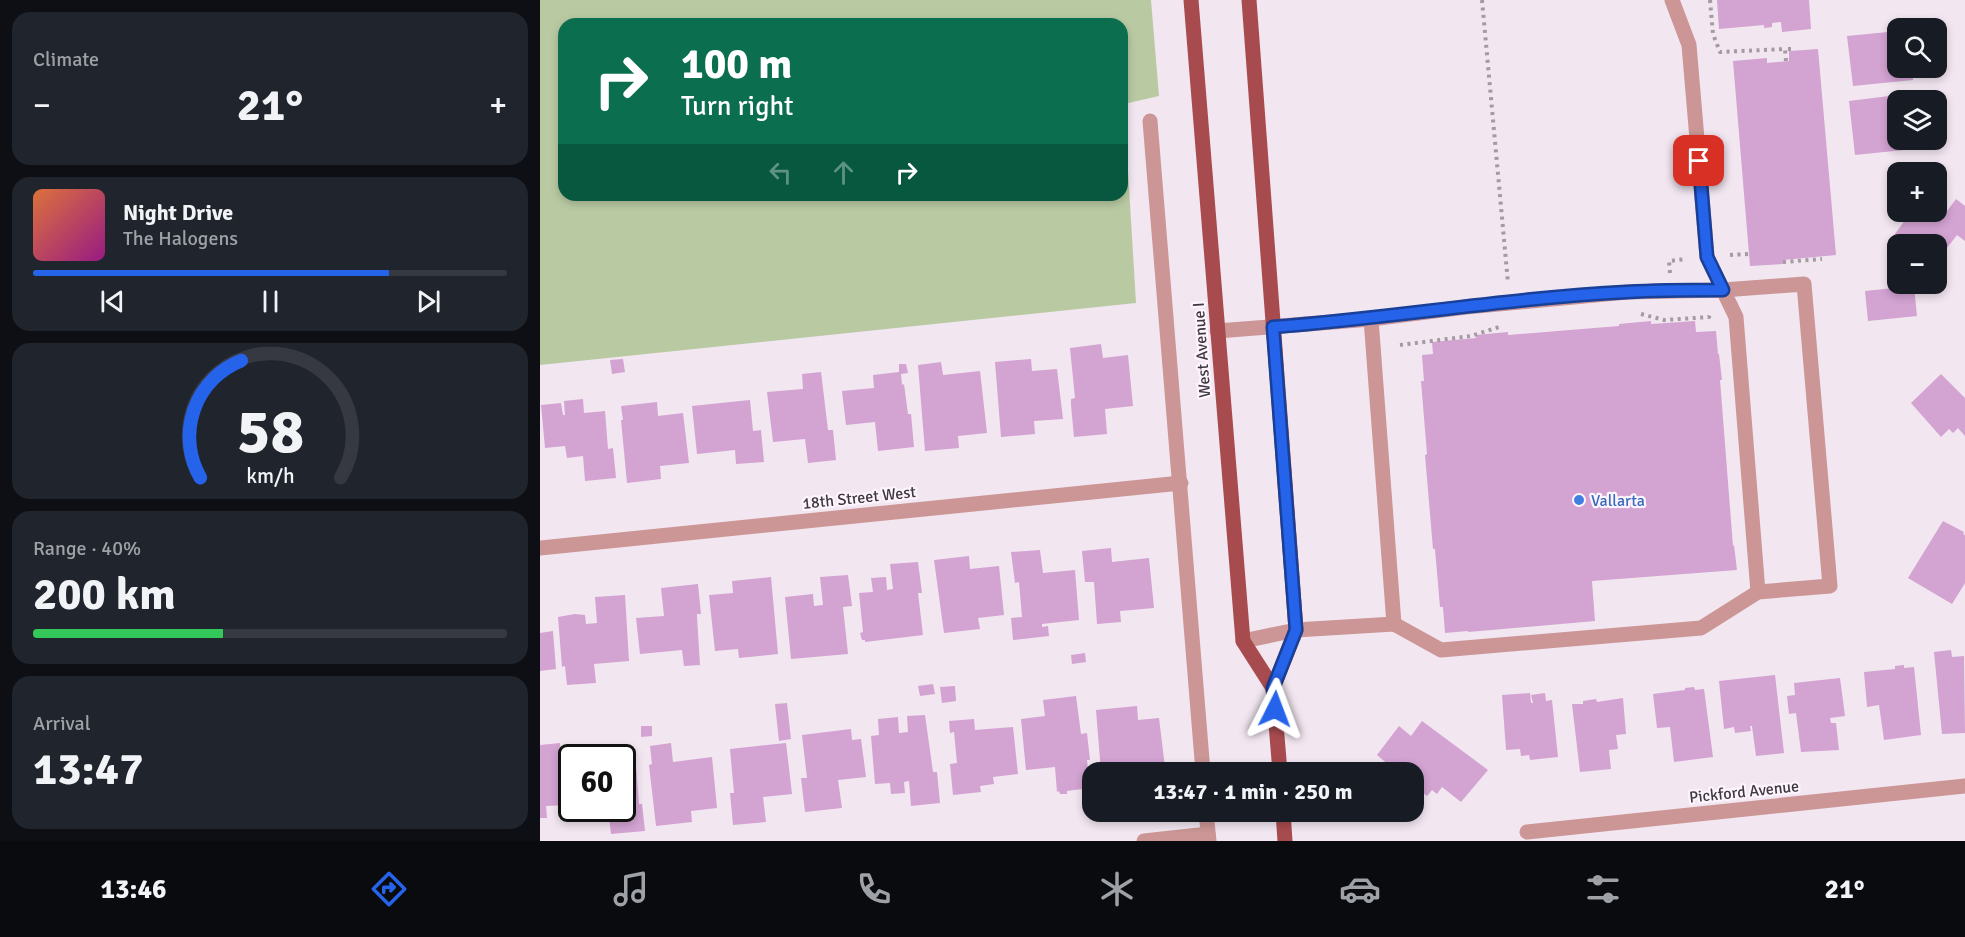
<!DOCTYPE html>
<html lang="en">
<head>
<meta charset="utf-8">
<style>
  :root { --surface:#171b24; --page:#20242c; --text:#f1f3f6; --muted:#9ea1a6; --line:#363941; --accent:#2563eb }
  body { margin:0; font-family:Signika,sans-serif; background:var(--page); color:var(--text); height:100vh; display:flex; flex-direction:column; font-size:22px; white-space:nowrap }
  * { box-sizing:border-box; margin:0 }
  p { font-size:20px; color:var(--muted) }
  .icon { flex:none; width:33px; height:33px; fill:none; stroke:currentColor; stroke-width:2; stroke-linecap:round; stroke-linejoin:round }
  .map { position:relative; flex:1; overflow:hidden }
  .panel { display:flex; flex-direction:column; gap:12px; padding:12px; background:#0d0f14; width:540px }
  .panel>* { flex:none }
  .banner { position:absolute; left:18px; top:18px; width:570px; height:183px; border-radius:18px; box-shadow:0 3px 9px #0003; background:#0b6e4f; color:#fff; overflow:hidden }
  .buttons { position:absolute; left:1347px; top:18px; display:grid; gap:12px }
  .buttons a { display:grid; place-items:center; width:60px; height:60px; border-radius:12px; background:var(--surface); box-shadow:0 3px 9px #0003; font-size:30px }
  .speed { position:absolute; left:18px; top:744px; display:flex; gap:12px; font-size:30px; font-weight:700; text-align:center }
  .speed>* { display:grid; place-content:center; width:78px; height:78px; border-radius:50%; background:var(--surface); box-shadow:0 3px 9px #0003; line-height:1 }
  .speed .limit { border:3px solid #111; border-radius:9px; background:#fff; color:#111 }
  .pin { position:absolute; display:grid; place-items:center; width:51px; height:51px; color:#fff; margin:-26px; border-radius:12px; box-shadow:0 3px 9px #0006 }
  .me { position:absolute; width:66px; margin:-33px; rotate:3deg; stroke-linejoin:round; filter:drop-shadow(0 0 4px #0008) }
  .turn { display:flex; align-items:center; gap:21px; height:126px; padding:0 24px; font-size:27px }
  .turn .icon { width:78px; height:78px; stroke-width:2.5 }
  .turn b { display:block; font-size:42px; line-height:51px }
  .lanes { display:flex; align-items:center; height:57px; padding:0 24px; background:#0003; justify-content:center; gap:30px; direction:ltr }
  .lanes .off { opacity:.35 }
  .big { font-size:45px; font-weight:700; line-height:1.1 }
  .panel .tile { flex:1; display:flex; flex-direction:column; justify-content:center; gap:9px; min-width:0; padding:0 21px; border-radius:18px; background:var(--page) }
  .panel .dial { align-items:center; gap:0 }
  .dial svg { height:156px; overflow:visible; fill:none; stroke:var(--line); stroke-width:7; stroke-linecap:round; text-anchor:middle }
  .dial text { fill:var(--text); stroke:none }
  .song { display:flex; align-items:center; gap:18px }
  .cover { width:72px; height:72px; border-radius:9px; background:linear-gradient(135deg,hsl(20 70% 55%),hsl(310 70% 35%)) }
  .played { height:6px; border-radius:3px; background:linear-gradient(90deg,var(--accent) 75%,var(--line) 75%) }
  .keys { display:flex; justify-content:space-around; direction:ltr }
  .heat { display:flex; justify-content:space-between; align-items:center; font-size:33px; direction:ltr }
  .charge { height:9px; border-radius:4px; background:linear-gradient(90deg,#34c759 40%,var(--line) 0) }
  .trip { position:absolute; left:542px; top:762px; width:342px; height:60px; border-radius:18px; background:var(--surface); box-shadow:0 3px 9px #0003; font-weight:700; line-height:60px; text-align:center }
  .tabs { display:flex; height:96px; justify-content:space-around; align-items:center; background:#090b0e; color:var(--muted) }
  .tabs .icon { width:42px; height:42px }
  .tabs .current { color:var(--accent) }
  .tabs b { font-size:27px; color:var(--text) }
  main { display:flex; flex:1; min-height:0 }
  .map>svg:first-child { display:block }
</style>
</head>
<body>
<main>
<section class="panel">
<div class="tile"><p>Climate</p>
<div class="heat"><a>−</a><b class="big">21°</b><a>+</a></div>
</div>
<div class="tile">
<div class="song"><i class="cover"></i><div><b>Night Drive</b><p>The Halogens</p></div></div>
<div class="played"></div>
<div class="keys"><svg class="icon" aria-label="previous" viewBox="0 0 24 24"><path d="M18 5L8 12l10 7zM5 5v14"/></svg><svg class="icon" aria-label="pause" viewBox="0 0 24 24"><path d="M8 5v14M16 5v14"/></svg><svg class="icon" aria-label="next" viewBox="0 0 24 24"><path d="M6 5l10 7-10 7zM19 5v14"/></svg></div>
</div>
<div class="tile dial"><svg viewBox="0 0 100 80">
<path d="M14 69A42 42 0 1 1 86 69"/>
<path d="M14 69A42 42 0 0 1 35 9" stroke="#2563eb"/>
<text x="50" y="56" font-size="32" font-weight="700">58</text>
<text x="50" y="72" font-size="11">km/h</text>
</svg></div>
<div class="tile"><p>Range · 40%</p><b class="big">200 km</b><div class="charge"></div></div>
<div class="tile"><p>Arrival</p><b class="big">13:47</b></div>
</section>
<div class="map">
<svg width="1425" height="841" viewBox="0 0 1425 841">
  <rect width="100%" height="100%" fill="#f2e6f1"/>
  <path fill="#b9caa3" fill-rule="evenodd" d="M0,0H611L619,96L584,104L596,303L0,365ZM24,24H582V195H24Z"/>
  <g fill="#d3a3d2">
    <path d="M1177,0H1269L1271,29L1242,32L1241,22L1232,23V27L1224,28V25L1179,29Z"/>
    <path d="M1391,23L1392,28H1365V26Z"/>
    <path d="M1358,31V68H1372L1373,80L1313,86L1307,36Z"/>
    <path d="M1278,49L1296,255L1243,260V264L1210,266L1193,61L1227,58V63L1249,61V51Z"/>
    <path d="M1365,94L1366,100H1358V140H1392L1393,147L1315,155L1309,101Z"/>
    <path d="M1416,199L1425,206V241L1417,235L1396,262V244H1358V249L1349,242L1371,212H1396L1402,218Z"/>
    <path d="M1374,286L1377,316L1328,321L1325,291Z"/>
    <path d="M1111,321V324L1155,321L1156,332L1176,331L1178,354H1179L1182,380H1180L1193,546L1194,545L1197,570L1052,581L1055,621L928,632V631L905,633L903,607H900L895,549H893L885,455L887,454L881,381H884L882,355L893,354L892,342L936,338V335L968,332V335L1079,326V324Z"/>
    <path d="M561,344L563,358L588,355L593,406L565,409L567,434L534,437L531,405V399L535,398L530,348Z"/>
    <path d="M83,359L85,372L72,374L70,360Z"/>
    <path d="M491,359L492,371L517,369L523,419L494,421L495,434L461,437L455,362Z"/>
    <path d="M401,362L403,375L440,371L447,433L418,436L419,448L385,451L378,365Z"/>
    <path d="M359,364H366L368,373L361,374L362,385L364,384L368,414H371L374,447L338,451L335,422L306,425L302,391L334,388L333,375L359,372Z"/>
    <path d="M281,372L288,430H293L296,460L268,463L265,439L233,442L227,392L263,389L262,374Z"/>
    <path d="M1401,374L1425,398V436L1418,428L1413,433L1409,429L1401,437L1371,403Z"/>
    <path d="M43,399L44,413L65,411L68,449L73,448L76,478L45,481L43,456L27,458L25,446L5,448L1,405L21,403L23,415H25L24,401Z"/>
    <path d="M210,400L213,431L221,430L224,462L196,464L195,450L157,454L152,406Z"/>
    <path d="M117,402L118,416L143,413L149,463L120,466L121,479L87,483L81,420H83L81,406Z"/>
    <path d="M1403,521L1424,532L1423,534L1425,535V583L1412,604L1368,578Z"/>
    <path d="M571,548L572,562L609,558L614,608L580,611L581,622L557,624L554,582H545L542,551Z"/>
    <path d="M500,550L503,573L535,570L539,620L502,624V627L508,626L509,636L473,640L471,618L482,617L479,582L475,583L471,552Z"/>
    <path d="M429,556L430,569L459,566L464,615L438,618L440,629L404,633L394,560Z"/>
    <path d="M378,562L382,593H378L383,635L325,642V640H322L320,633L323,632L319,593L333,592L331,578L346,577L347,590L353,589L350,564Z"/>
    <path d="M308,575L312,606L303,607L308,654L251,659L245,597L273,594L274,606L283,605L280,577Z"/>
    <path d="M231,577L238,654L199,658L198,649L175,651L169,595L193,593L192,581Z"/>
    <path d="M158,584L161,614H157V617L160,665L144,666L142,650L100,654L96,618L124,616L121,588Z"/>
    <path d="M85,595L89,661L54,664L56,683L27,685L25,666L22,667L18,617L35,614L45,615L46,624L57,623L55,597Z"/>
    <path d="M13,631L16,669L0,671V633Z"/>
    <path d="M1411,650L1412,657L1424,656L1425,733L1402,734L1394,652Z"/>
    <path d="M545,653L546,662L532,664L531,655Z"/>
    <path d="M1364,665V668L1374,667L1381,735L1344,740L1339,705L1327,707L1324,672L1355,669V666Z"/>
    <path d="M1235,675L1244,753L1216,756L1212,726H1210L1211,731L1195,733L1194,727L1184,729L1179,681Z"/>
    <path d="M1300,678L1305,716L1290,718L1291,723H1296L1299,750L1261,752L1256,713L1249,714L1247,696L1255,695L1254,683Z"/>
    <path d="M393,684L395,694L380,696L378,686Z"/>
    <path d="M415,686L416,701L402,703L400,687Z"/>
    <path d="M1154,687L1155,690L1164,689L1173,757L1134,762L1130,727L1117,728L1113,694L1145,690V688Z"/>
    <path d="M990,693L991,703H993L991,695L1005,693L1006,701L1012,700L1018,757L990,760L989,755L981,756L980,749L966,750L962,695Z"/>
    <path d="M536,696L541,734L547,733L550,760H547L550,788L527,791V794H520L519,791L517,792L515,767L486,770L481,719L505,716L503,700Z"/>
    <path d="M1083,698L1086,734L1076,735L1078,749L1069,750L1071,769L1040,772L1032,704H1043V701L1056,699L1057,702Z"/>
    <path d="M247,703L251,739L239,741L235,704Z"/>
    <path d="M597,706L598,720L619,718L625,767L595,771V772H561L556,710Z"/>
    <path d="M385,715L393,772H397L400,803L371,806L369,781L364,782L365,793L351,794L350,783L335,784L331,736L339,735L338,719L358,717L359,733L368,732L367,716Z"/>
    <path d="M434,719L435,730L473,727L478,774L453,777L454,784L440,786L441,792L413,795L410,764L417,763L414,732L410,733L409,721Z"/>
    <path d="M882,721L948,770L921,802L902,787L897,794L892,790L887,796L873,785V772H857L837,755L859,726L871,736Z"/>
    <path d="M101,726H112V736L101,737Z"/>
    <path d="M311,729L312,740L321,739L326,777L298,780L302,808L265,812L261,778H267L262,735Z"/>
    <path d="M20,743L21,760H23L27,805L6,806L7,818H0V745Z"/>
    <path d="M131,743L133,762L172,757L177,808L151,811L152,822L116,826L109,765L112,764L110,746Z"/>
    <path d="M246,743L252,794L223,797L226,822L193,825L190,793H194L190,749Z"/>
    <path d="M96,767L99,804H102L105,831L71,834L68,808H82V768Z"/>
  </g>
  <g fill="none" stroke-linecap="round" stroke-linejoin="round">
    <g stroke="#a39aa2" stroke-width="4" stroke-dasharray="3 4.5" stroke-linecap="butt">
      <path d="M942,0L968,283"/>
      <path d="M1170,0L1173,34L1180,52L1245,49"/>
      <path d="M1246,61L1245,49H1254"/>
      <path d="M1190,255L1209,254"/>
      <path d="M1243,262L1282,259"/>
      <path d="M1130,273L1129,261L1146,259"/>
      <path d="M1101,314L1124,320L1169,317L1171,313"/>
      <path d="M860,345L931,336L959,327"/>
    </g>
    <g stroke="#cb9695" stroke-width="15">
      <path d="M610,121L663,772"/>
      <path d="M831,319L854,624"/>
      <path d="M677,331L831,319L926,307L1087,292L1183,290L1196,317L1218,592"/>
      <path d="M0,548L641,483"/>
      <path d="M703,641L756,630L854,624L901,650L1161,628L1218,592L1290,586L1264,284L1183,290L1167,257L1149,45L1132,0"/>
      <path d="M666,812L669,841"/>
      <path d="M987,832L1425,786"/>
      <path d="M604,841L668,834"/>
    </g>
    <g stroke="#a84b4f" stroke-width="15">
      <path d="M651,0L703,641L733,688"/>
      <path d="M709,0L756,630L733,688L740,772"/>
      <path d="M743,812L745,841"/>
    </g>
  </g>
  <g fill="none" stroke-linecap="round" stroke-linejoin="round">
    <defs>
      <path id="route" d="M735,709L733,688L756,630L733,327C851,318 969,298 1087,292C1119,290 1151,290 1183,290L1167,257L1159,161"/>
    </defs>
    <use href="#route" stroke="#184099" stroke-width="15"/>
    <use href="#route" stroke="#2563eb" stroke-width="10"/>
  </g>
  <circle fill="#3f7fe0" stroke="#fef4fd" stroke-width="2" cx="1039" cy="500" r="6"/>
  <g text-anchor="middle" stroke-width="4.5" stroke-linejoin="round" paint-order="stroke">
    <g font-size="16" fill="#3e393e" stroke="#fef4fd">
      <text transform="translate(661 350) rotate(-94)" y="6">West Avenue I</text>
      <text transform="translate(319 497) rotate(-6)" y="6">18th Street West</text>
      <text transform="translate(1204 791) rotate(-6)" y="6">Pickford Avenue</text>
    </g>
    <g font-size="16" fill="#366cbe" stroke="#fef4fd" text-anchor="start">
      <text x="1051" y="506">Vallarta</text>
    </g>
  </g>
</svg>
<div class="buttons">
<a><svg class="icon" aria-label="search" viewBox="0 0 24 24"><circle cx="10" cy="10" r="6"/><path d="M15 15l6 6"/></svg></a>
<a><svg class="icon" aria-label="layers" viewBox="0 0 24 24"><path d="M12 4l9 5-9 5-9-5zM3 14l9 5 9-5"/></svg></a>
<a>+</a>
<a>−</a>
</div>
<div class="speed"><div class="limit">60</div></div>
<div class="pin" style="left:1159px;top:161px;background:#d93025"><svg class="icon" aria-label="arrive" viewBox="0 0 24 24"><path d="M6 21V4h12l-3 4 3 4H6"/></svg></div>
<svg class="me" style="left:735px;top:709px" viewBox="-20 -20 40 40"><path d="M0-17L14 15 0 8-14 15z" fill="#2563eb" stroke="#fff" stroke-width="4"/></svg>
<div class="trip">13:47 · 1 min · 250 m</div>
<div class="banner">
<div class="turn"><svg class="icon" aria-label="right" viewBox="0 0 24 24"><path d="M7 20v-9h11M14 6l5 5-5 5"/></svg><div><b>100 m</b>Turn right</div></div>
<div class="lanes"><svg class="icon off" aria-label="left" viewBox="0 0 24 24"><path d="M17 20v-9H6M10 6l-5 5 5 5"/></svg><svg class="icon off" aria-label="ahead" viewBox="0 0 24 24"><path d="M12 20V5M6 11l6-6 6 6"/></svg><svg class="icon" aria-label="right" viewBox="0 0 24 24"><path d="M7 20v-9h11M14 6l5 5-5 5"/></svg></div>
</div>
</div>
</main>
<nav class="tabs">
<b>13:46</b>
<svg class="icon current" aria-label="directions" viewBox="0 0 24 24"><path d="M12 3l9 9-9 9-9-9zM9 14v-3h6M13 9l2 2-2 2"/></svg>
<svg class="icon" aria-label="music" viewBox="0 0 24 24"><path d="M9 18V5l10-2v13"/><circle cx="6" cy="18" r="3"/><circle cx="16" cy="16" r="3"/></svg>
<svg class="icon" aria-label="phone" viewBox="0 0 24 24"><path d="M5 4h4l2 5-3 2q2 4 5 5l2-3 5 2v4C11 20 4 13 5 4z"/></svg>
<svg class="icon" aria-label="climate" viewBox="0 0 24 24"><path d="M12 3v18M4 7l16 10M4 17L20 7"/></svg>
<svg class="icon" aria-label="car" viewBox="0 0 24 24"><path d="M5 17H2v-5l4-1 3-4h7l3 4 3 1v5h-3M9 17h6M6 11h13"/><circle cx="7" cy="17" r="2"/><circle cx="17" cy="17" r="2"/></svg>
<svg class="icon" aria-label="filters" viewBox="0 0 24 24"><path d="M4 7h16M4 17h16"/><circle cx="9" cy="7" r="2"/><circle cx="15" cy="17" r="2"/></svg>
<b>21°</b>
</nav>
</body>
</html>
